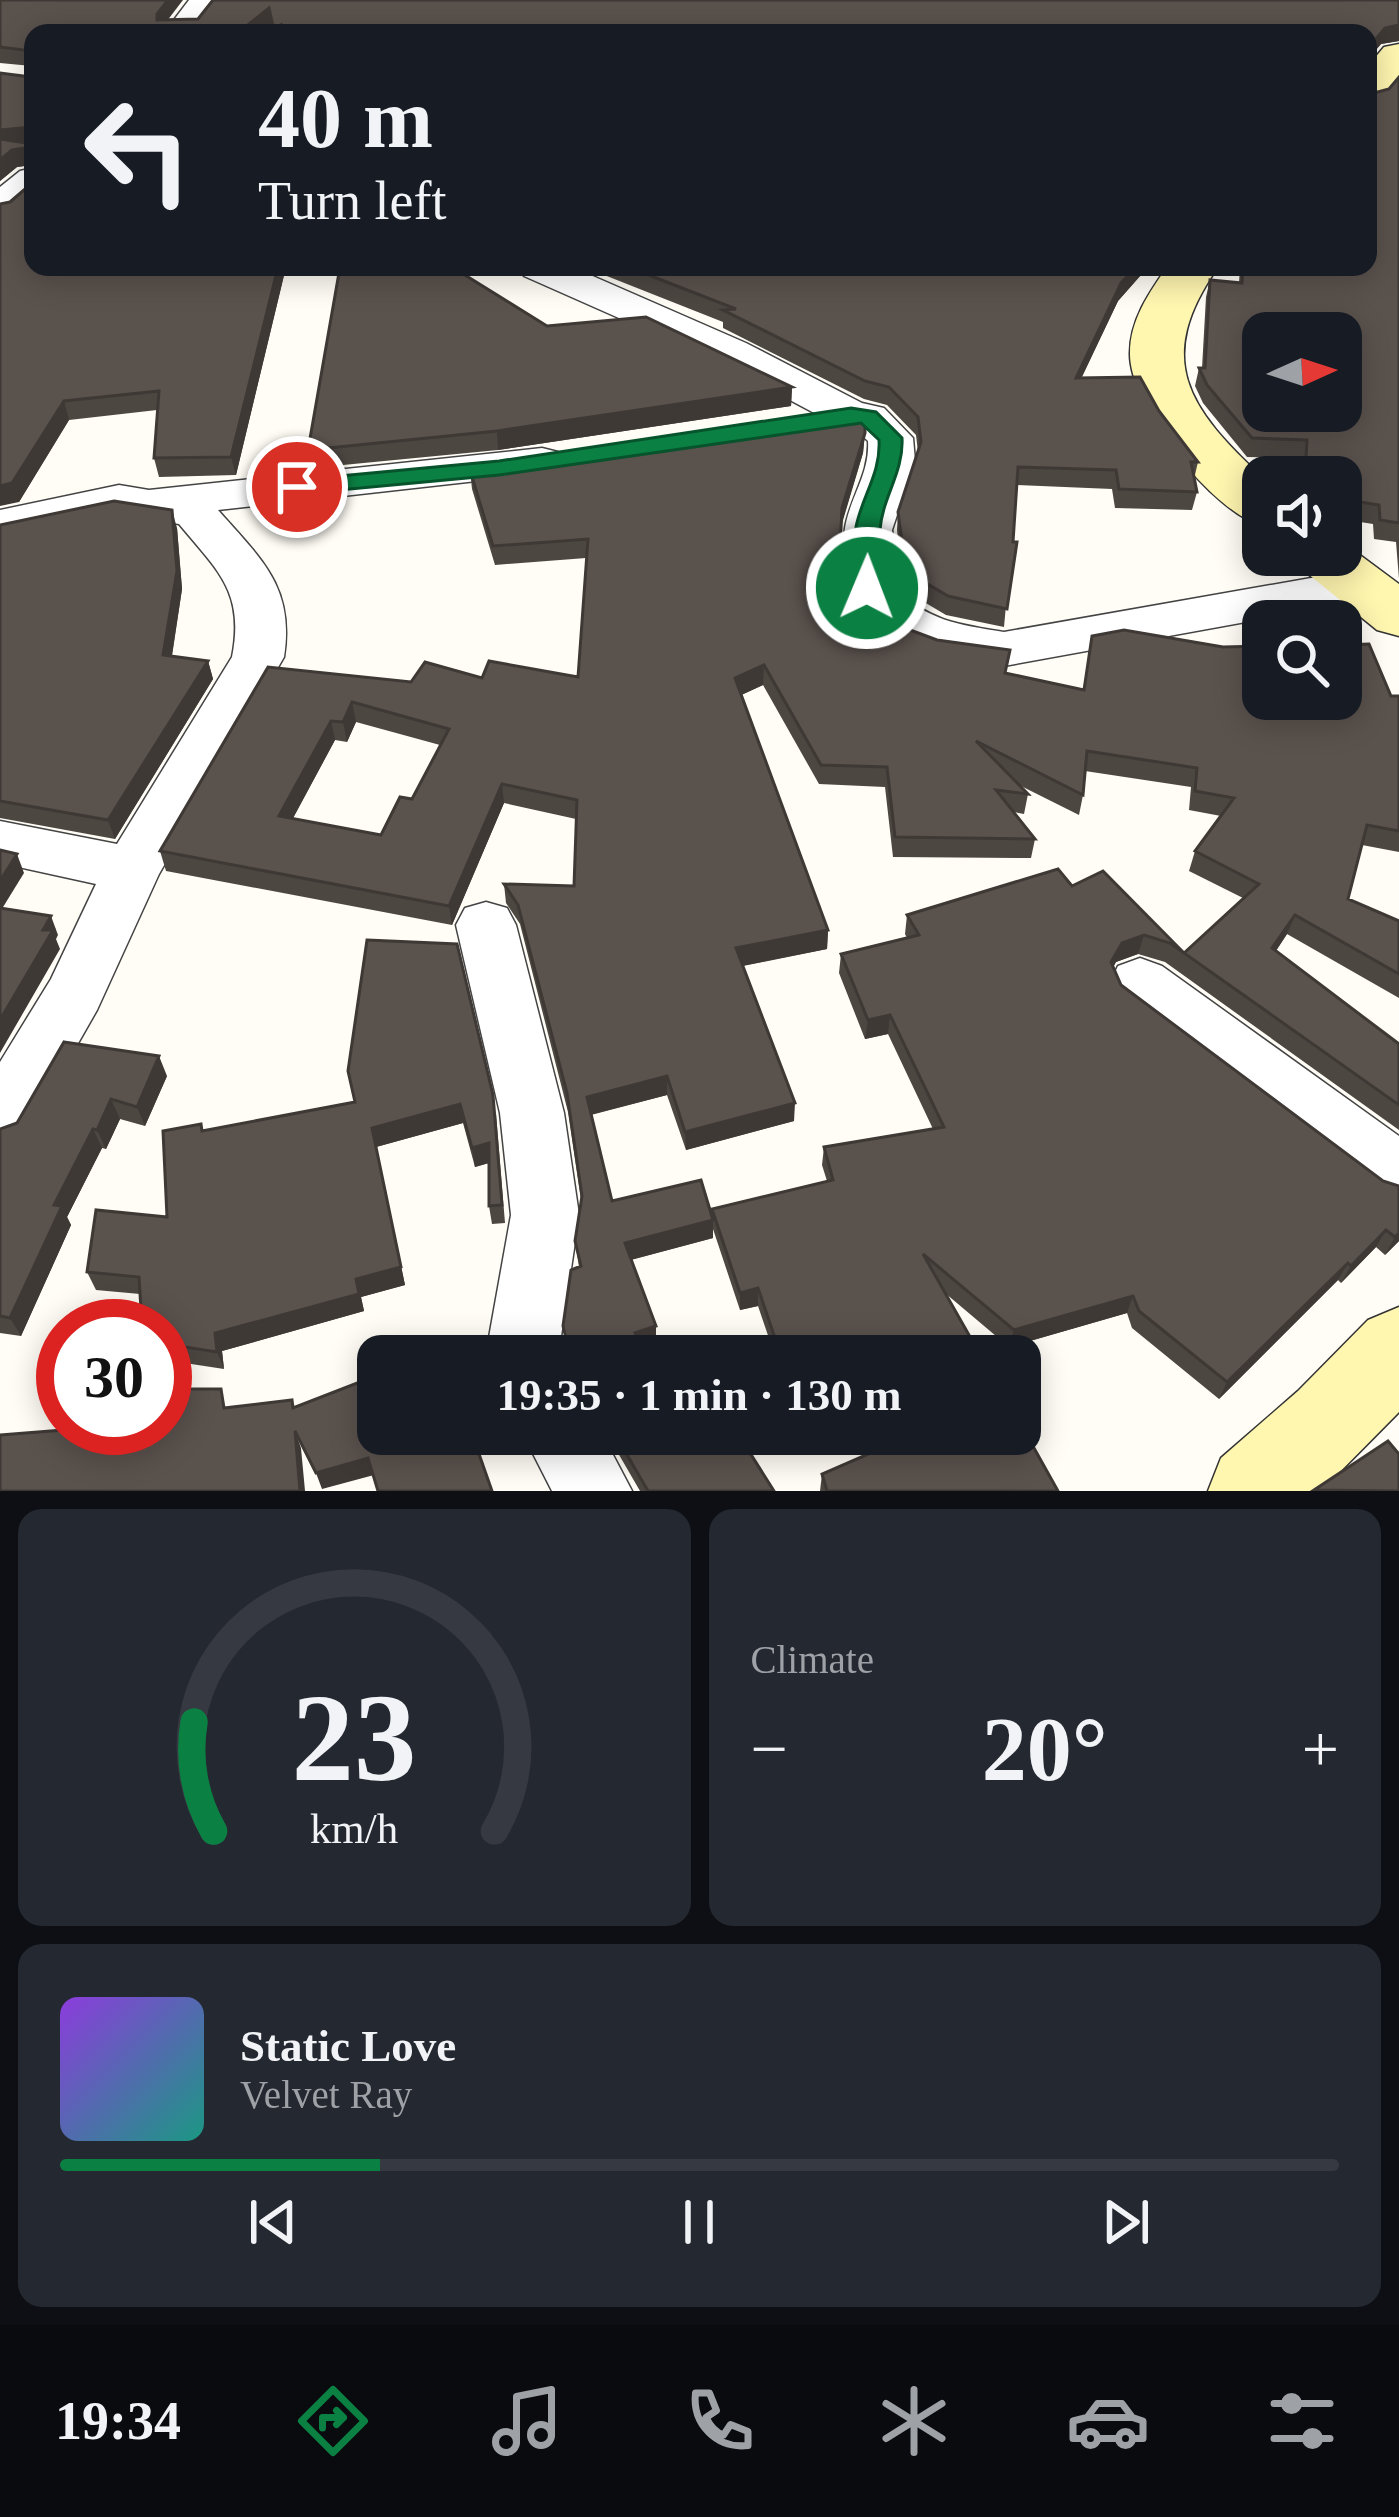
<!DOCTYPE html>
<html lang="en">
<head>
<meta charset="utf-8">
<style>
  :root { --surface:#171b24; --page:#242831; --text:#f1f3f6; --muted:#9ea1a6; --line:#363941; --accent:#0b8043 }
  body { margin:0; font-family:Georgia,serif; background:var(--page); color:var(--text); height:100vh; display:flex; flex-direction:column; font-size:45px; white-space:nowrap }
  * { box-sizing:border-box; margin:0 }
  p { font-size:39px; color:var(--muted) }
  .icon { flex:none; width:66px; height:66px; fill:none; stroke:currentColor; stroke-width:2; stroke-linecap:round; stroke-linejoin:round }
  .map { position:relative; height:1491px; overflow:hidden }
  .drawer { display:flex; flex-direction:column; gap:18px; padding:18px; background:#0d0f14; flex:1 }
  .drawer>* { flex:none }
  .top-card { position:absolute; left:24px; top:24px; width:1353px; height:252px; border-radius:24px; box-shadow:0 6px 30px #0003; background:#171b24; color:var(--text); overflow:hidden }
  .needle { width:78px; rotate:87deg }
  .fabs { position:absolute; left:1242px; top:312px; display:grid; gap:24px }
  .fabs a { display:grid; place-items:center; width:120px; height:120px; border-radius:24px; background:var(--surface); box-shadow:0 6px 30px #0003; font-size:60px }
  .speed { position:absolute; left:36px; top:1299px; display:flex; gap:24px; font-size:60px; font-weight:700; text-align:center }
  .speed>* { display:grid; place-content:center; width:156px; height:156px; border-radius:50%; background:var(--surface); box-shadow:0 6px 30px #0003; line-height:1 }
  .speed .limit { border:18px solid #d22; background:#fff; color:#111 }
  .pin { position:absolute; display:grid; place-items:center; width:102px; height:102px; color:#fff; margin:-51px; border:6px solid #fff; border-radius:50%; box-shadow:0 3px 12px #0007 }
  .me { position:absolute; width:132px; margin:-66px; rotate:1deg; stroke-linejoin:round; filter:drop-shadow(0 0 9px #0008) }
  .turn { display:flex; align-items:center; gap:42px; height:252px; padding:0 36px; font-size:54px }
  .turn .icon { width:156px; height:156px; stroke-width:2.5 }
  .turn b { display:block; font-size:84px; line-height:102px }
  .big { font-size:90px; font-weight:700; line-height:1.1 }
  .drawer .tile { flex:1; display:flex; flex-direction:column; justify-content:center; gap:18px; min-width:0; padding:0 42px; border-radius:24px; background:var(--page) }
  .drawer .dial { align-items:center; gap:0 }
  .dial svg { height:312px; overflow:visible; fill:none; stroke:var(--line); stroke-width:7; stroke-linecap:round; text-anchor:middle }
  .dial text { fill:var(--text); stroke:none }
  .song { display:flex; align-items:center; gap:36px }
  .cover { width:144px; height:144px; border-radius:18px; background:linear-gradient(135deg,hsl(270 70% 55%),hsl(170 70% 35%)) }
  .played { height:12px; border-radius:6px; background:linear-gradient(90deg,var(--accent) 25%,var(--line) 25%) }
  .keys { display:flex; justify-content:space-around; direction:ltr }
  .heat { display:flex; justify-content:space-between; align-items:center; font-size:66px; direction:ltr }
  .drawer .tiles { flex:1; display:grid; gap:18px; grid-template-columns:1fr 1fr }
  .tile:last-child { grid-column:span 2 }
  .trip { position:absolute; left:357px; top:1335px; width:684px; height:120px; border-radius:24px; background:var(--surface); box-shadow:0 6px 30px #0003; font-weight:700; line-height:120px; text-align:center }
  .tabs { display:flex; height:192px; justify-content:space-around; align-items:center; background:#090b0e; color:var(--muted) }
  .tabs .icon { width:84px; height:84px }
  .tabs .on { color:var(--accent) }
  .tabs b { font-size:54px; color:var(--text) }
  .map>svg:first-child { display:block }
</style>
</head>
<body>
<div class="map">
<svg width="1399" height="1491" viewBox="0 0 1399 1491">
  <rect width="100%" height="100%" fill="#fffdf5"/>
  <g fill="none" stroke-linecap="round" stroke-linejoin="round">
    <defs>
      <g id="minor">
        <path d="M189,0H222L198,33H164Z"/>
        <path d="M33,168V198L14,215L0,219V187L20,171Z"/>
        <path d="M518,267H572L746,343L862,403L884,408L913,438L915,461L892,530L896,561L892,588C931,621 955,624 1004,632L1362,569L1379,574L1387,585L1379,596L1362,601L1004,666L935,655L887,637L855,611L842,588C846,567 842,548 845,528C850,497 870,474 868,441L855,429L835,424L716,361L524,276Z"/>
        <path d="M542,448L558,452L565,462L558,472L218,510C261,559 295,587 284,657L159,874L97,1010L23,1140L0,1148V1062L51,979L96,884L0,863V821L117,844L232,657C245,592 218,571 179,524L119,515L0,540V510L119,485L149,490Z"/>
        <path d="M486,902L507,908L516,925L564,1113L579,1215L560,1343L565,1356H493L488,1343L511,1215L500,1113L456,925L465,908Z"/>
        <path d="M1140,958L1162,966L1399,1136V1203L1376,1195L1118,1000L1110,983L1118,966Z"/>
        <path d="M523,1434H602L632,1491H552Z"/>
      </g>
      <g id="secondary">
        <path d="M1399,44V82L1383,101L1368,105V66L1384,47Z"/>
        <path d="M1167,267H1218C1153,360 1188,408 1263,478V526C1213,513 1129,406 1130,353C1130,320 1149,293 1167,267Z"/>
        <path d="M1341,541L1399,584V636L1377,630L1302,569L1293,555H1341Z"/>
        <path d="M1399,1307V1412L1321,1491H1208L1221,1458L1298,1391L1368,1320Z"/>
      </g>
    </defs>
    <use href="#minor" stroke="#444" stroke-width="3"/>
    <use href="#secondary" stroke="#333" stroke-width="3"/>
    <use href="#minor" fill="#fff" fill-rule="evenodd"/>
    <use href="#secondary" fill="#fff6b0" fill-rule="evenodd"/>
  </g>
  <g fill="#4d4742" fill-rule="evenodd">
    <path d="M0,0L168,20L1399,0V41L1381,44L1369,58L1368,88L1374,93L1389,89L1399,77V579L1396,542L1374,539L1373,524L1341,519V477H1300L1301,458L1247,457L1203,403L1195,386L1199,368H1202L1206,297L1210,280L1239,283L1240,267H1368V33H274L272,24L261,33H33V267H286L236,475L159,477L154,458L157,410L69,420L19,502L10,202L31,184V165L17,167L0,181V73L31,77L32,66L0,63Z"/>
    <path d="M584,267H1148L1118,301L1081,378L1159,411L1198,462L1194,479L1197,492L1192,510L1115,508L1112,489L1017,485L1004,627L946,615L897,586L900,558L897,530L898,512L918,452L916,435L887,405L864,399L723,328V322Z"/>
    <path d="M547,326L792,387L791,406L498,450L312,468L308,450Z"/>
    <path d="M865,433L863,453L841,525L839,568L854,595L886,621L1006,674L1083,690L1092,636L1391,696H1399V852L1362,845L1348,899L1399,921V998L1287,934L1276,951L1399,1044V1130L1165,962L1138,954L1116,962L1113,967L1121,985L1399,1241L1385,1255L1376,1247L1341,1283L1338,1280L1219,1399L1132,1328L1127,1313L1009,1347L945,1293L973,1342L969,1356H775L758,1306L740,1310L713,1229V1238L631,1260L656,1343L642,1348L646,1356H558L557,1344L565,1342L563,1326L579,1267L575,1241L581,1200L568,1112L520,924L506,903L504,884L574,886L576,819L504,803L452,925L166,871L160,851L268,667L411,682L482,678L578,677L586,558L495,565L472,489L470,470ZM763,685L819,784L885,787L893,857L1031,858L1035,839L1014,812L1024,814L1028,794L1017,784L1079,815L1083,795L1085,771L1191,787L1189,810L1221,816L1195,851L1189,871L1243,898L1184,953L1103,871L1072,886L907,915L905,934L907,938L841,954L839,973L865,1039L888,1034L933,1129L824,1147L822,1165L827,1181L712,1209V1217L612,1201L591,1115L667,1095L686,1150L794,1121L743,966L827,949L828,930L741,695ZM356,722L440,745L412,799L381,835L293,818L335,740L347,742Z"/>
    <path d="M0,525L177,528L182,589L172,656L208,661L213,679L115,839L0,818Z"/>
    <path d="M167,1076L145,1126L120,1119L106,1149L102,1148L67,1217L71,1225L21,1336L0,1333V1129Z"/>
    <path d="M355,1102L496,1114L505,1223L492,1224L489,1206V1163L475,1167L463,1123L376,1147L405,1285L361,1297L364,1311L222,1351L224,1369L165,1360V1326L140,1294L96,1290L87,1272L167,1217L201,1124L204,1131Z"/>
    <path d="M607,1434H683L692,1452L774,1491H640Z"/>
    <path d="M822,1474L1058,1491H820Z"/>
  </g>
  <g fill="#3f3936">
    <path d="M168,0H183L160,30L157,14Z"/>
    <path d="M269,8L272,24L261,33H238Z"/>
    <path d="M1399,25V41L1381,44L1368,59L1369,47L1385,28Z"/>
    <path d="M33,127V145L0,141V130Z"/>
    <path d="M31,147L33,165L17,167L0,181V160L12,150Z"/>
    <path d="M278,267H286L236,475L231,457Z"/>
    <path d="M1136,267H1148L1118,301L1073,396L1076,378L1121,283Z"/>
    <path d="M792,387L791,406L498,450L497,431Z"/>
    <path d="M64,401L69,420L19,502L0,506V486Z"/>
    <path d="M865,433L863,453L841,527L842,508Z"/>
    <path d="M172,510L177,528L182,589L169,674L163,655Z"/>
    <path d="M208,661L213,679L115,839L108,820Z"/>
    <path d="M764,665L763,685L735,698V678Z"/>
    <path d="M352,702L356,722L347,742L343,722Z"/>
    <path d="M331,721L335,740L284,835L279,816Z"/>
    <path d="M502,784L504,803L452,925L449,906Z"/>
    <path d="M17,854L24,873L0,912V881Z"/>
    <path d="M1295,915L1287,934L1265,967L1272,948Z"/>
    <path d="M51,916L58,935L56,939L60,949L0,1053V1020Z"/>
    <path d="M828,930L827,949L736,967V948Z"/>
    <path d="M1144,935L1138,954L1116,962L1106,981L1111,962L1122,943Z"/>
    <path d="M890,1015L888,1034L865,1039L868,1020Z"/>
    <path d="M159,1056L167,1076L145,1126L137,1107Z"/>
    <path d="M667,1076V1095L589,1115L587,1097Z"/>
    <path d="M111,1099L120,1119L106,1149L97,1130Z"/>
    <path d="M795,1103L794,1121L686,1150L685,1132Z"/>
    <path d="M460,1104L463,1123L376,1147L405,1285L361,1297L364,1311L222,1351L224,1369L217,1352L215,1333L356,1279L372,1128Z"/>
    <path d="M93,1129L102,1148L67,1217L71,1225L21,1336L10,1318L54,1205Z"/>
    <path d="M489,1143L492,1162L475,1167L472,1148Z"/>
    <path d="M713,1220V1238L626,1261L625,1243Z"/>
    <path d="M1386,1230L1376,1247L1341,1283L1351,1266Z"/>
    <path d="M1399,1233V1241L1385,1255L1395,1237Z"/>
    <path d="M1348,1263L1338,1280L1219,1399L1227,1382Z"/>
    <path d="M758,1288V1306L740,1310V1293Z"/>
    <path d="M1133,1296L1127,1313L1009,1347L1014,1330Z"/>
    <path d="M656,1326V1343L636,1350L635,1333Z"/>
    <path d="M973,1342L969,1356H924Z"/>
    <path d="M295,1431L301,1448L305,1491H300Z"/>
    <path d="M368,1458L374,1475L322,1489L316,1473Z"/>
  </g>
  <g fill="#5a524d" stroke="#3f3936" stroke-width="3" fill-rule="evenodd">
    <path d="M0,0H168L157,14V20L198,19L213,0H1399V25L1385,28L1369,47L1368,88L1374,93L1389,89L1399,77V523L1380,520L1379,505L1341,499V477H1305L1307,440L1252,438L1207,385L1199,368H1205L1210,280L1242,283L1243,267H1368V33H282L281,25L274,31L269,8L238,33H33V127L0,130V73L31,77L32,51L0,47ZM1263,333H1341V411H1263Z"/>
    <path d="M0,139L33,144V267H278L231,457L154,458L159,391L64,401L12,483L0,486V204L10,202L31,184V147L12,150L0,160Z"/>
    <path d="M340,267H452L547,326L646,317L792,387L497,431L308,450Z"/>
    <path d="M628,267H1136L1121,283L1076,378L1140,377L1159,411L1198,462H1191L1197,492L1119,489L1116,470L1018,467L1013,542H1017L1007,609L948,596L899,567L902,542L898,512L921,442L918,417L889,387L865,381L723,310L736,309Z"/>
    <path d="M851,414L865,424V433L842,508L839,568L854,595L886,621L937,640L1010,650L1005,673L1084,690L1092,636L1124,630L1223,647L1263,646V699H1341V645L1369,644L1391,696H1399V831L1367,825L1348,899L1399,921V974L1295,915L1272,948L1399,1044V1105L1170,943L1144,935L1122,943L1111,962L1121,985L1383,1181L1399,1186V1233L1395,1237L1386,1230L1351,1266L1348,1263L1227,1382L1139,1311L1133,1296L1014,1330L923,1254L973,1342L924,1356H781L758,1288L740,1293L712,1209L833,1180L824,1147L944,1127L890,1015L868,1020L841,954L919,935L907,915L1058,869L1072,886L1103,871L1184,953L1259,884L1195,851L1234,798L1195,791L1197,768L1087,751L1083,795L976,741L1028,794L996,790L1035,839L895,837L887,767L821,765L764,665L735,678L828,930L736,948L795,1103L685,1132L667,1076L587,1097L612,1201L701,1180L713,1220L625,1243L656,1326L635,1333L646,1356H561L557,1344L567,1342L563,1326L571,1270L581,1266L575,1241L582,1196L567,1093L518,905L504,884L574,886L577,800L502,784L449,906L160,851L268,667L411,682L425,662L482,678L489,661L578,677L588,539L493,546L470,470ZM352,702L449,729L412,799L400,797L381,835L279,816L331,721L343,722Z"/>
    <path d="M114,501L172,510L177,571L163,655L208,661L108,820L0,801V525Z"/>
    <path d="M0,850L17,854L0,881Z"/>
    <path d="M0,908L51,916L43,930H53L0,1020Z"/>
    <path d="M367,940L457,944L493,1095L502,1205L489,1206V1143L472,1148L460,1104L372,1128L401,1267L356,1279L359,1294L215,1333L217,1352L165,1344V1326H142L139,1277L87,1272L96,1210L167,1217L163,1131L201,1124L202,1131L355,1102L348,1071Z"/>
    <path d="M64,1042L159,1056L137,1107L111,1099L97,1130L93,1129L54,1205L62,1206L10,1318L0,1316V1129L17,1123Z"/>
    <path d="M444,1349L446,1356H426Z"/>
    <path d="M378,1375V1434H472L492,1491H378L368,1458L316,1473L295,1431L300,1491H0V1435L63,1430V1428H165V1389H221L224,1408L292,1400L293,1408Z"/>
    <path d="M1020,1423L1058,1491H827L822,1474L914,1434H1020Z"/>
    <path d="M615,1434H683L692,1452L720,1434H738L774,1491H648Z"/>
    <path d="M1388,1441L1399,1454V1491L1314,1490Z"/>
  </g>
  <path fill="#0b8043" stroke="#07532c" stroke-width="3" d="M851,408L876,412L902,438C904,472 882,498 880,530C878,550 883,567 880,588L867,596L855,588C858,567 853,547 856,527C862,496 881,473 879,440L861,423L499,475L297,494L286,487L297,480L499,461Z"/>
</svg>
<div class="fabs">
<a><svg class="needle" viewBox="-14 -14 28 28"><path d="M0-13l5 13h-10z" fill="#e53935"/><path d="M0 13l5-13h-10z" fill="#9ea1a6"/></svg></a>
<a><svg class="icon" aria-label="sound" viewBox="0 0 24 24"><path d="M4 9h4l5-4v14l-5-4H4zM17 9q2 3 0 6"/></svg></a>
<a><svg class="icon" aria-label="search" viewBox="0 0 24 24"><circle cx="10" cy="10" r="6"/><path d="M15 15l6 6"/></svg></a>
</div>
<div class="speed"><div class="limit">30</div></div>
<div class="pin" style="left:297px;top:487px;background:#d93025"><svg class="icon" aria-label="arrive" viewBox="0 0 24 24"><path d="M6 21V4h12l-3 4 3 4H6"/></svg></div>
<svg class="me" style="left:867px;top:588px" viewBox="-20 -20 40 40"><circle r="17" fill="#0b8043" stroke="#fff" stroke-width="3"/><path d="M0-11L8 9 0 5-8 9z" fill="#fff"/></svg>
<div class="trip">19:35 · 1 min · 130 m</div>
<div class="top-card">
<div class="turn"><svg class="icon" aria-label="left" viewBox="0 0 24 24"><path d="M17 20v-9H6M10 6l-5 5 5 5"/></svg><div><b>40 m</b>Turn left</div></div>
</div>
</div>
<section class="drawer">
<div class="tiles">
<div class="tile dial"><svg viewBox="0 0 100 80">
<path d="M14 69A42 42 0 1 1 86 69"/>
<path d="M14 69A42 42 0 0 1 9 41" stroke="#0b8043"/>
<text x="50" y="56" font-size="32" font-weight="700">23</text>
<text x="50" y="72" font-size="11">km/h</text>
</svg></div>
<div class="tile"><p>Climate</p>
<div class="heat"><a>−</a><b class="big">20°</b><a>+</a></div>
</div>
<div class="tile">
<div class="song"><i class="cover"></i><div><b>Static Love</b><p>Velvet Ray</p></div></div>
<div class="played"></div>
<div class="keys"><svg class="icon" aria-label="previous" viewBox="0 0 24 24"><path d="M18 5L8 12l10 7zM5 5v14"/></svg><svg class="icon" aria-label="pause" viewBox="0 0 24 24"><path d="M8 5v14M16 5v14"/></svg><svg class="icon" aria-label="next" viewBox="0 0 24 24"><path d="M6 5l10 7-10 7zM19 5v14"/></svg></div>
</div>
</div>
</section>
<nav class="tabs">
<b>19:34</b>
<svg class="icon on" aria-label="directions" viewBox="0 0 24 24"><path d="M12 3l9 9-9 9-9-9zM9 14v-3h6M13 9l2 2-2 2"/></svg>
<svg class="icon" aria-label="music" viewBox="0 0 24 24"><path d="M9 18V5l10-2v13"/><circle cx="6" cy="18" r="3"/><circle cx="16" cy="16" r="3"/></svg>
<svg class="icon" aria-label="phone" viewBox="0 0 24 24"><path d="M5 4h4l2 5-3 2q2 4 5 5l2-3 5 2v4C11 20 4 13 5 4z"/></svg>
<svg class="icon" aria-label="climate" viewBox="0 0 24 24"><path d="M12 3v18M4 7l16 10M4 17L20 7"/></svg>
<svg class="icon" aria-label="car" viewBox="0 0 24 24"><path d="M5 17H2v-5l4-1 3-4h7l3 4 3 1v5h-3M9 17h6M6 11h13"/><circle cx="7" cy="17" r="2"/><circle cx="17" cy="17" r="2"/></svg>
<svg class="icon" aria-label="filters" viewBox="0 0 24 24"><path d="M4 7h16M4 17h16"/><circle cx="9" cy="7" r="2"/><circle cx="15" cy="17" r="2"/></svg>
</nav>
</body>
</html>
